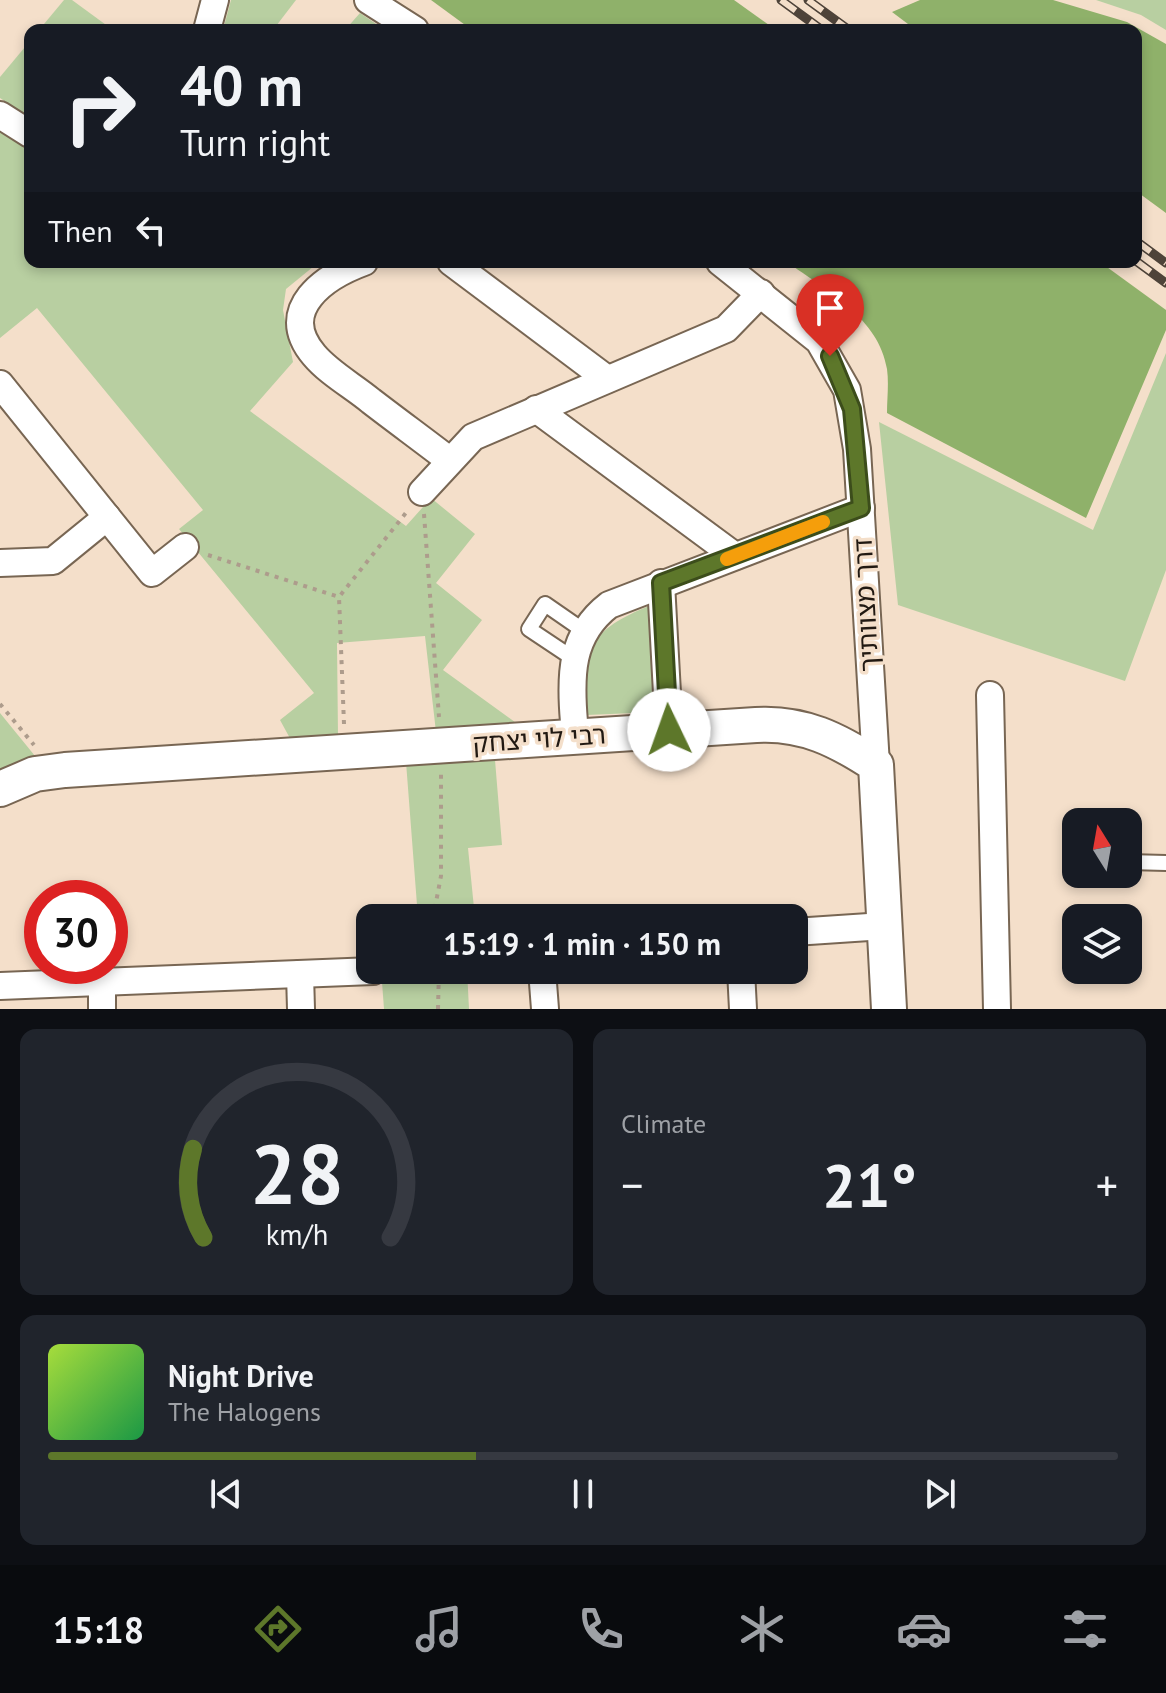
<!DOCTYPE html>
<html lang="en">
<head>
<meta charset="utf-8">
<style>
  :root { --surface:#171b24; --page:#20242c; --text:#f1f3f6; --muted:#9ea1a6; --line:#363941; --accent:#5d772a }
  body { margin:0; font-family:"PT Sans","Noto Sans Hebrew",sans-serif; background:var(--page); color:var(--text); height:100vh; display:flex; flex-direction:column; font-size:30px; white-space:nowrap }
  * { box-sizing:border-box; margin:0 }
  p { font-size:26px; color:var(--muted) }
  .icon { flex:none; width:44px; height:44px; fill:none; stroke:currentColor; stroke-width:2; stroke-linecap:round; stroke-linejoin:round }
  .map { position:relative; height:1009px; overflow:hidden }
  .details { display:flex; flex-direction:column; gap:20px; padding:20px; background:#0d0f14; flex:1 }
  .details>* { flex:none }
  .guide { position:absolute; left:24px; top:24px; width:1118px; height:244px; border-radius:16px; box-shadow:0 4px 12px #0003; background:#171b24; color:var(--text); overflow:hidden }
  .needle { width:52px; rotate:349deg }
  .tools { position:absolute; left:1062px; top:808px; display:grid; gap:16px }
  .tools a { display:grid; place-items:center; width:80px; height:80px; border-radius:16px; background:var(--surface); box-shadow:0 4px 12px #0003; font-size:40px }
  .speed { position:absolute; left:24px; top:880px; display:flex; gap:16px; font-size:40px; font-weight:700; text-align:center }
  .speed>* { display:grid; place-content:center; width:104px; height:104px; border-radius:50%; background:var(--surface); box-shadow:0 4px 12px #0003; line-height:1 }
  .speed .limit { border:12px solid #d22; background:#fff; color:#111 }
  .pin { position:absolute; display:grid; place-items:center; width:68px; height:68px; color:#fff; margin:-82px -34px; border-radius:50% 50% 50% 0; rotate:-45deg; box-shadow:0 0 8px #0007 }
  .pin .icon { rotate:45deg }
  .me { position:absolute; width:88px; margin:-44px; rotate:357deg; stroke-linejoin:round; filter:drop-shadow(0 0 6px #0008) }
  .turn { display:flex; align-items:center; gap:28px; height:168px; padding:0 24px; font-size:36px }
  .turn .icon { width:104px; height:104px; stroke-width:2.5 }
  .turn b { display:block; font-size:56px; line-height:68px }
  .then { display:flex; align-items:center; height:76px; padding:0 24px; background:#0003; gap:16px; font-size:30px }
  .big { font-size:60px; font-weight:600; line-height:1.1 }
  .details .tile { flex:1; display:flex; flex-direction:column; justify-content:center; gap:12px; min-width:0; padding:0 28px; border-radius:16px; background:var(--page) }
  .details .dial { align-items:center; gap:0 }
  .dial svg { height:208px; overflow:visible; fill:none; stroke:var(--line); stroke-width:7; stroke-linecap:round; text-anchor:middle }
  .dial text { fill:var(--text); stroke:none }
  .song { display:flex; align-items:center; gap:24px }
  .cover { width:96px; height:96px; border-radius:12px; background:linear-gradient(135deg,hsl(80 70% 55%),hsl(140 70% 35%)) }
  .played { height:8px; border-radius:4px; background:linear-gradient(90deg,var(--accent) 40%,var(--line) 40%) }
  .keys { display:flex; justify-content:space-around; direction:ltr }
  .heat { display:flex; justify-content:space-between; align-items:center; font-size:44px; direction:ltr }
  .details .tiles { flex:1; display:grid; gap:20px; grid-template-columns:1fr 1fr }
  .tile:last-child { grid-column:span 2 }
  .trip { position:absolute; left:356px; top:904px; width:452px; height:80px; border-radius:16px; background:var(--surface); box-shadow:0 4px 12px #0003; font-weight:600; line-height:80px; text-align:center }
  .dock { display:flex; height:128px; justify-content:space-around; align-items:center; background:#090b0e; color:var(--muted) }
  .dock .icon { width:56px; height:56px }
  .dock .selected { color:var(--accent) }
  .dock b { font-size:36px; color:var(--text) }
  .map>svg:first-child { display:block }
</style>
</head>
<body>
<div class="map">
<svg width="1166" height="1009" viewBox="0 0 1166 1009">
  <rect width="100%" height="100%" fill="#f4dfca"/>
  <g fill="#b8cfa1">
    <path d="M64,0H72L113,30H39Z"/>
    <path d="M231,0H296L273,30H223Z"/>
    <path d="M1096,0H1166V30L1141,15Z"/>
    <path d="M360,13L385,30H345Z"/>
    <path d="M30,41V118L0,98V77Z"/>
    <path d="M0,128L30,149V262H319L286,289L283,310L293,362L250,411L406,526L431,498L475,534L436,583L482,620L443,670L519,725L436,732L425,636L337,643L338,736L292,742L280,720L314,693L179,529L203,510L37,308L0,338Z"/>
    <path d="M1166,353V570L1125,681L898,605L879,422L1093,530Z"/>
    <path d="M651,605L657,712L587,715C583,647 588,631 651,605Z"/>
    <path d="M0,713L35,756L0,773Z"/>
    <path d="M495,760L502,845L468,848L475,918H418L406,762Z"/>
    <path d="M453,970H467L469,1009H384L382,982Z"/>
  </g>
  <g fill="#8fb16a">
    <path d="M431,0H734L776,30H472Z"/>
    <path d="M920,0H1053L1127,22L1166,44V213L1136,191V30H916L892,12Z"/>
    <path d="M787,262H1100L1166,310V330L1086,518L887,413C887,399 889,383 887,369C879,318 826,290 787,262Z"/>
  </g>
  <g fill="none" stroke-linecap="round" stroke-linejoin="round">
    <defs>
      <g id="service">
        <path d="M574,659L529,629L545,604L584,631"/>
        <path d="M1128,862L1166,863"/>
      </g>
      <g id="minor">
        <path d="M368,0L415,30"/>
        <path d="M207,30L215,0"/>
        <path d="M0,115L30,134"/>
        <path d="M364,262C326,276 275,309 314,355C329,373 353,386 371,401C397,421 423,440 449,460"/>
        <path d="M451,262L607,379"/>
        <path d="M720,262L819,341L847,390L857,449L876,765"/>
        <path d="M0,384L152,573L185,547"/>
        <path d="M536,409L735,556"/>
        <path d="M422,492L473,437L726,329L761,293"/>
        <path d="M0,563L53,561L107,517"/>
        <path d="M661,583L669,730"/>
        <path d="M990,695L997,1009"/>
        <path d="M574,722C570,676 570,635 609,605L861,508"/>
        <path d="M794,932L884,926"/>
        <path d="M542,970L545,1009"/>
        <path d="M741,970L743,1009"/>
        <path d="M300,974L301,1009"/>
        <path d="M102,982V1009"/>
        <path d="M0,986L373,971"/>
      </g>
      <path id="tertiary" d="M0,789L35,774L65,770L756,725C803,722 838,740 876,765L889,1009"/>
    </defs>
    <use href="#service" stroke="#786653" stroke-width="18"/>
    <use href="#minor" stroke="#786653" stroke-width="30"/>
    <use href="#tertiary" stroke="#786653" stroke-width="38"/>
    <g stroke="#ad9c8c" stroke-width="4" stroke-dasharray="4 6" stroke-linecap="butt">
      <path d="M424,514L439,717"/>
      <path d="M208,555L339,597"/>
      <path d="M0,704L34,745"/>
      <path d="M344,724L339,597L409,509"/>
      <path d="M433,918L441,876V773"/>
      <path d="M438,1009L439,970"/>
    </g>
    <use href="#service" stroke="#fff" stroke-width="14"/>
    <use href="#minor" stroke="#fff" stroke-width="26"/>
    <use href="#tertiary" stroke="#fff" stroke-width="34"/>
    <defs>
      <g id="rail">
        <path d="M781,0L822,30"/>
        <path d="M808,0L849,30"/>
        <path d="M1136,241L1166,263"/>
        <path d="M1136,261L1166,283"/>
      </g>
    </defs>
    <use href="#rail" stroke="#4e4339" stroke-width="9"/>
    <use href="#rail" stroke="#f4dfca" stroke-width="6" stroke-dasharray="18" stroke-linecap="butt"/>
  </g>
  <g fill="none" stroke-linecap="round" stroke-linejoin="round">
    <defs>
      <path id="route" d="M669,730L661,583L861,508L852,409L830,356"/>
    </defs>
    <use href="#route" stroke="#3c4d1b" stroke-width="20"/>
    <use href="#route" stroke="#5d772a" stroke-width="14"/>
    <path stroke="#f59e0b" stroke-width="14" d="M727,559L823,522"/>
  </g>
  <g text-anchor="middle" stroke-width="7" stroke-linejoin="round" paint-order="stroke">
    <g font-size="26" fill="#211912" stroke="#f4dfca">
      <text transform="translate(866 605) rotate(-93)" y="9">דרך מצוותיך</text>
      <text transform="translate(539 739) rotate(-4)" y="9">רבי לוי יצחק</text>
    </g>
  </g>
</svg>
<div class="tools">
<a><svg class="needle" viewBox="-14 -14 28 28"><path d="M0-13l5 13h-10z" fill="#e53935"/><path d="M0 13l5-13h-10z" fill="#9ea1a6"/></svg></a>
<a><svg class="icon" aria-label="layers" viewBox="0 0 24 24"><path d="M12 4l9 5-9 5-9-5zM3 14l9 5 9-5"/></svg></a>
</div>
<div class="speed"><div class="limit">30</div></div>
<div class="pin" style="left:830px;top:356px;background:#d93025"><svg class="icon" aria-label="arrive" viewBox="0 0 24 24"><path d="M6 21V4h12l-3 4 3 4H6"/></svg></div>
<svg class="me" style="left:669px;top:730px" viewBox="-20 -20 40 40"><circle r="19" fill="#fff"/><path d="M0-13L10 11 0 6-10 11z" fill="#5d772a"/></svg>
<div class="trip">15:19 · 1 min · 150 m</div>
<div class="guide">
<div class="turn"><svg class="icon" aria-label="right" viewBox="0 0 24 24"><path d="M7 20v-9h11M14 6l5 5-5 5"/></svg><div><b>40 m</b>Turn right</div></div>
<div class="then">Then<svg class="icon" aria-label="left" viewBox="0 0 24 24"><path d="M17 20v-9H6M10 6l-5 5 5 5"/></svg></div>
</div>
</div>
<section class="details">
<div class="tiles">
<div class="tile dial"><svg viewBox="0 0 100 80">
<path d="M14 69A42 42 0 1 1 86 69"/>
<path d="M14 69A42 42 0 0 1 10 35" stroke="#5d772a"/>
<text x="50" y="56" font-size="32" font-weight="700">28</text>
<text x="50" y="72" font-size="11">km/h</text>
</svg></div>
<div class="tile"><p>Climate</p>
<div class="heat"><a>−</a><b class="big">21°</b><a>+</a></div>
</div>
<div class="tile">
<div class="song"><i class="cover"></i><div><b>Night Drive</b><p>The Halogens</p></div></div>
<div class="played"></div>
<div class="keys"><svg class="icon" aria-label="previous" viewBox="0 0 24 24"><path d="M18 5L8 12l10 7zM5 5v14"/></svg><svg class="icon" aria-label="pause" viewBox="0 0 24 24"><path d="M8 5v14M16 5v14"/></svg><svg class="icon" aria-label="next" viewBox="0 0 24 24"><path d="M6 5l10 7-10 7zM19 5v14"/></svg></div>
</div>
</div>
</section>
<nav class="dock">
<b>15:18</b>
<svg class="icon selected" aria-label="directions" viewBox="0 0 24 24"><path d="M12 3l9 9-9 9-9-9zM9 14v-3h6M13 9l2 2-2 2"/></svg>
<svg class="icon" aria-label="music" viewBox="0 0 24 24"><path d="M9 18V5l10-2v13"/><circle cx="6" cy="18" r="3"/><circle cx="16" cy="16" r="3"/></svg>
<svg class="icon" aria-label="phone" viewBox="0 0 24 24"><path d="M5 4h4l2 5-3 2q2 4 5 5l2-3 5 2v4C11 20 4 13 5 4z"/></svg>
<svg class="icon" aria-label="climate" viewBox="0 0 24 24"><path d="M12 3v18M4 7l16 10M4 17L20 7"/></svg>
<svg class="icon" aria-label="car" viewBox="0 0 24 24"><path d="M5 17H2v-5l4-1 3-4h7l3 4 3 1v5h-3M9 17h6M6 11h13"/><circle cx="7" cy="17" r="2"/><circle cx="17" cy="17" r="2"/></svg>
<svg class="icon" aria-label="filters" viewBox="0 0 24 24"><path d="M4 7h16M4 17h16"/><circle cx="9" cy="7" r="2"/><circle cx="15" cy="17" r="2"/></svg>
</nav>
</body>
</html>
